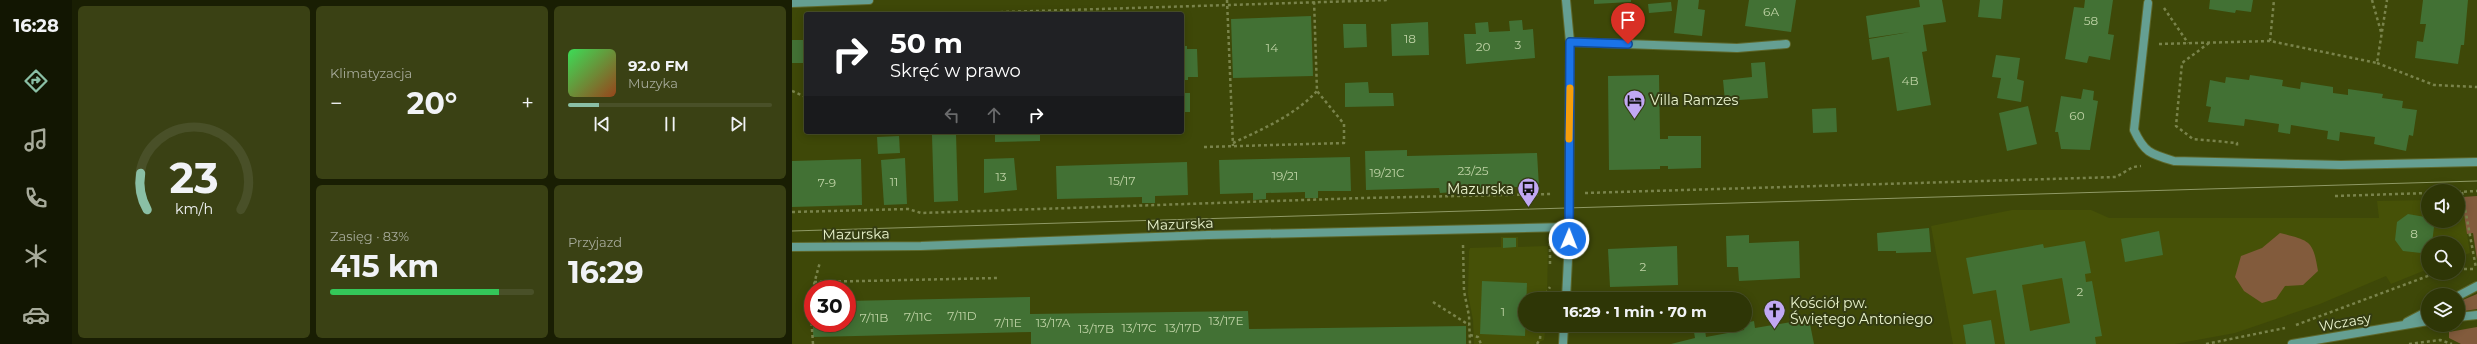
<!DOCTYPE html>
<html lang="pl">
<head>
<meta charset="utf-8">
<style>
  :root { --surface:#2e3606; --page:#3a4114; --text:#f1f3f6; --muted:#a7ab9b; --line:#495028; --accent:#8abfa5 }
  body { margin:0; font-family:Montserrat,sans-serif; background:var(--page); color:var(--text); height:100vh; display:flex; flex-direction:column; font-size:15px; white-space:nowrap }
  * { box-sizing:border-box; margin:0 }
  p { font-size:13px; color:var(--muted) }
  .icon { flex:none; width:22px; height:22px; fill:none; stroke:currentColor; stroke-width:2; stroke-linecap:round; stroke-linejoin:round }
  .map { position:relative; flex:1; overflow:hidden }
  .drawer { display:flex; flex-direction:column; gap:6px; padding:6px; background:#191e03; width:720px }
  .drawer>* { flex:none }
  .banner { position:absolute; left:12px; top:12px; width:380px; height:122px; border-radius:4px; box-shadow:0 2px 10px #0003,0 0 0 1px var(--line); background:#202124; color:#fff; overflow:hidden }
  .tools { position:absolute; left:1629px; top:184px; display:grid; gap:8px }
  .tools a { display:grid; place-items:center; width:44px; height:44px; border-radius:50%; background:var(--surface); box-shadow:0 2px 10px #0003,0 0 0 1px var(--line); font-size:20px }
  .speed { position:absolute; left:12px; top:280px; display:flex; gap:8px; font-size:20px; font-weight:700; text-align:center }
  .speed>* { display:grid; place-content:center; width:52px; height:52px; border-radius:50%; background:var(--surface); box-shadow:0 2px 10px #0003,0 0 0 1px var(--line); line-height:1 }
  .speed .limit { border:6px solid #d22; background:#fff; color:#111 }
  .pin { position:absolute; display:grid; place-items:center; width:34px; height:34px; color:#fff; margin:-41px -17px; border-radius:50% 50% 50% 0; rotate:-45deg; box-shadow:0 0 4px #0007 }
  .pin .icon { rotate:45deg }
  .me { position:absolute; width:44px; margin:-22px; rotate:1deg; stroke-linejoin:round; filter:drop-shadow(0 0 3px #0008) }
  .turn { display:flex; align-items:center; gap:14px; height:84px; padding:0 20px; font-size:18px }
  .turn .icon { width:52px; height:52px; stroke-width:2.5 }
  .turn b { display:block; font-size:28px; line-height:34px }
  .lanes { display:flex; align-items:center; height:38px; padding:0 20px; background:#0003; justify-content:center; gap:20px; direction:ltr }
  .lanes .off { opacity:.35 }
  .big { font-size:30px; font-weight:700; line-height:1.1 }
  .drawer .widget { flex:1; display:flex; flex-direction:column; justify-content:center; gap:6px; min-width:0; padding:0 14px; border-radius:6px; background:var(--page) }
  .drawer .dial { align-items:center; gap:0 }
  .dial svg { height:104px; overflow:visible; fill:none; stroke:var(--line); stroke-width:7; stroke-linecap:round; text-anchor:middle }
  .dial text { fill:var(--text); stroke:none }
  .song { display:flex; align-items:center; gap:12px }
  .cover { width:48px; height:48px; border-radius:6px; background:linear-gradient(135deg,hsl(130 70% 55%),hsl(20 70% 35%)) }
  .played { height:4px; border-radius:2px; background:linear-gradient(90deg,var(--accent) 15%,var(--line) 15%) }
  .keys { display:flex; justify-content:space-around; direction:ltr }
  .heat { display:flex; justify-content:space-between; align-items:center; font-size:22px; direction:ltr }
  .charge { height:6px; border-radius:3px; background:linear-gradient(90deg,#34c759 83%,var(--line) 0) }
  .drawer .tiles { flex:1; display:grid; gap:6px; grid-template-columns:repeat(3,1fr) }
  .widget:first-child { grid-row:span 2 }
  .trip { position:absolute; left:726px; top:292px; width:234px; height:40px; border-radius:20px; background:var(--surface); box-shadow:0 2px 10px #0003,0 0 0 1px var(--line); font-weight:700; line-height:40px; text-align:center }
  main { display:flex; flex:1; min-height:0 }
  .dock { display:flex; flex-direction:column; width:72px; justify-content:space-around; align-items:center; background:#121602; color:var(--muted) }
  .dock .icon { width:28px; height:28px }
  .dock .current { color:var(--accent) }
  .dock b { font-size:18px; color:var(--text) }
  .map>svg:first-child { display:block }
</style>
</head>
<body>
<main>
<nav class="dock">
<b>16:28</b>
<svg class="icon current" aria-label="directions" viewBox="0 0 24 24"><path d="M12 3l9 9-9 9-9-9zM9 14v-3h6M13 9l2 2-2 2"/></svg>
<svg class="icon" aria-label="music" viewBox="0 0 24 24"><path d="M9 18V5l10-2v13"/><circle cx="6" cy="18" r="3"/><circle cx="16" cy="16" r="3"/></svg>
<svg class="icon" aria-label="phone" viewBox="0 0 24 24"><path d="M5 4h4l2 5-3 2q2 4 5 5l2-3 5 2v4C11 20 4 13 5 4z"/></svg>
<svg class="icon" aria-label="climate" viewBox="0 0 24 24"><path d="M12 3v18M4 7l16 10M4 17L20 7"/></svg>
<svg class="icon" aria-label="car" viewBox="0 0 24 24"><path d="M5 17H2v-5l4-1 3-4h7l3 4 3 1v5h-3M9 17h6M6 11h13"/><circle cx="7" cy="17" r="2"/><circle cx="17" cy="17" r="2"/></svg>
</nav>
<section class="drawer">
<div class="tiles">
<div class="widget dial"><svg viewBox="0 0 100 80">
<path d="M14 69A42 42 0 1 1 86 69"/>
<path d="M14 69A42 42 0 0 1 9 41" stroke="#8abfa5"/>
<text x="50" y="56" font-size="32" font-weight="700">23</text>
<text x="50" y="72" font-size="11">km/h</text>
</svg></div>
<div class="widget"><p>Klimatyzacja</p>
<div class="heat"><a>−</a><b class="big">20°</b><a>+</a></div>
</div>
<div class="widget">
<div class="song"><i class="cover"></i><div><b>92.0 FM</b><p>Muzyka</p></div></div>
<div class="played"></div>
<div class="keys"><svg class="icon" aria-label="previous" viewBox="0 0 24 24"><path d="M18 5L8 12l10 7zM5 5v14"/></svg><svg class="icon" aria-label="pause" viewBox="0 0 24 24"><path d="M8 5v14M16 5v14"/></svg><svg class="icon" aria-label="next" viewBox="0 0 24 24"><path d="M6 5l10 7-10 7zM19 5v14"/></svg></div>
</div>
<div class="widget"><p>Zasięg · 83%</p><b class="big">415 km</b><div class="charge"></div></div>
<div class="widget"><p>Przyjazd</p><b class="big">16:29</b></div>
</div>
</section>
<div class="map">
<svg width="1685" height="344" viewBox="0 0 1685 344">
  <rect width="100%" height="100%" fill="#3e4808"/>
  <g fill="#465107">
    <path d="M1636,200V221H1666V200H1670L1678,253L1666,257V243H1636V269L1599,284L1594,276L1528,304L1443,333L1383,344H1161L1139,226L1220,210H1299L1317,218H1587L1585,201Z"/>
    <path d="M709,237H726V247L756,246L755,299H733V325H754L752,340L742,344H682L681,320L676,294L677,251L678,248L709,247Z"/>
  </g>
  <g fill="#825b3c">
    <path d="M1685,196V260L1681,233L1675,234L1670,200L1671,197Z"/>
    <path d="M1488,233C1518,241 1521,240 1526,271L1511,285L1493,286L1484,299L1470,303L1452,291L1443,277L1449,256L1470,248Z"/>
    <path d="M1685,294V309L1666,312V302Z"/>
    <path d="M1685,327V344H1669L1657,338V332Z"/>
  </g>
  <g fill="#427134" fill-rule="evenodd">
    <path d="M802,0H839V2L802,4Z"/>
    <path d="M886,0H907L906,9L913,10L910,36L882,33Z"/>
    <path d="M957,0H1004L999,32L953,26Z"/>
    <path d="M1127,0H1150L1154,22L1131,25L1135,51L1130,52L1139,105L1105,111L1097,57L1080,60L1077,39L1118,32L1077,38L1074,16L1128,7Z"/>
    <path d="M1188,0H1211L1209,19L1186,17Z"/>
    <path d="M1293,0H1321L1316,34L1322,35L1318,60L1297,56L1295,63L1273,59L1282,7L1292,8Z"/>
    <path d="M1418,0H1461L1459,12L1444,10L1443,13L1417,9Z"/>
    <path d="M1631,0H1676L1672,45H1669L1666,64L1623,58L1625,41L1631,42L1634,24H1628Z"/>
    <path d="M879,2L880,11L857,13L856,4Z"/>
    <path d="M519,16L521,76L441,78L439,19Z"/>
    <path d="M730,20L731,30L741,29L743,58L674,64L672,34H684L683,23L696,22L697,32L718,31L717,21Z"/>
    <path d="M636,22L637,55L600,56L599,24Z"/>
    <path d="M551,24H574L575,47L552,48Z"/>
    <rect x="0" y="40" width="14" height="23"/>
    <path d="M390,46H395V49H405L406,77H396V80H390Z"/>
    <path d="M1204,55L1228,58L1225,79L1232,81L1229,102L1205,98L1209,78L1200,77Z"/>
    <path d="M973,62L976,98L933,101L931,80L960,77L959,63Z"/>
    <path d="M867,75L868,139H876V136H909V168L876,169V166H868V169L817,170L816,76Z"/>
    <path d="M1458,75L1491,80L1490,86L1508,89L1509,82L1541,87V93L1556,95V89L1591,94L1590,98L1611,101L1610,108L1625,110L1621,136L1617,135L1614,151L1582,144L1583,137L1548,132L1547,141L1535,139L1536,131L1499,125L1498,134L1486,132L1487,124L1453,119L1452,126L1416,122L1419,107L1414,106L1418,80L1433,83L1434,77L1457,80Z"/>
    <path d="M576,82L577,93H601L602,106L553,107V83Z"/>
    <path d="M1291,89L1302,91L1301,100L1306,101L1298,150L1269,149L1266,132H1263L1269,96L1289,99Z"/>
    <rect x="390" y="93" width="8" height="19"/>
    <path d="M1236,106L1245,144L1215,151L1207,113Z"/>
    <path d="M1044,108L1045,132L1021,133L1020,109Z"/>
    <path d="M203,132H248V141L203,142Z"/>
    <path d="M164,134L166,201L142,202L140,135Z"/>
    <path d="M107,136L108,153L86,154L85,137Z"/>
    <path d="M615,150V156L745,153L747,187H715L716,191L700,192V188H663V192L648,193L647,188L574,190L573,151Z"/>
    <path d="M558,157L559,191H526V198H513V192L474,193V199L461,200V193L428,194L427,160Z"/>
    <path d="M113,158L115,204L92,205L89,160Z"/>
    <path d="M222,158L225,190L192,193V159Z"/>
    <path d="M69,159L70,205L0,207V161Z"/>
    <path d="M395,162L396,195L363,196V203H350V197L265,199L264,166Z"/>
    <path d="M1616,214L1633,217L1642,227L1640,243H1636V247L1629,253L1611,251L1603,240L1605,222Z"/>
    <path d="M1137,228L1139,252L1104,253V251H1086L1085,233Z"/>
    <path d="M1367,231L1371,255L1333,262L1329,239Z"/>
    <path d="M957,235V243L1007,241L1008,278L947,281L946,267H935L934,236Z"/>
    <path d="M711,238H724V247L711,248Z"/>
    <path d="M1293,241L1299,273L1293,274L1294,282L1300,281L1310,336L1303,337L1304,344H1213L1204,290L1181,294L1174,258L1251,244L1252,248ZM1270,278L1278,323L1238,331L1230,285Z"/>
    <path d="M885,246L886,285L818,287L816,249Z"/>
    <path d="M690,281L735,283L733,336L688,334Z"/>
    <path d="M238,297V314L456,311L457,329L674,326V344H239V332L21,337V323H55V301Z"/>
    <path d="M1017,319L1022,344H879L903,338L902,332L913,330L914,337L952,330L953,323L962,321L963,328Z"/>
    <path d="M1199,320L1203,344H1174L1171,325Z"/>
  </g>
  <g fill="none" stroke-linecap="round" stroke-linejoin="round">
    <defs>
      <g id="lane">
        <path d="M1356,3L1342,130C1352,152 1358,154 1382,161L1549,165L1685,162"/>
        <path d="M778,42L945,48L994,44"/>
      </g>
      <g id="street">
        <path d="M0,3L77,0"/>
        <path d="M0,247L129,246L416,235L777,227"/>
        <path d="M1666,296L1685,286"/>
        <path d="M774,299L777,239L778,42L774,0"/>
        <path d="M1666,317L1685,315"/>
        <path d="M1615,322L1636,311"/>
        <path d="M771,344L772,325"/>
        <path d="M1500,344L1636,321"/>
      </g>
    </defs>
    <use href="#lane" stroke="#5d672b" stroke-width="10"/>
    <use href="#street" stroke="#5d672b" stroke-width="10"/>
    <g stroke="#79834b" stroke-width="2.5" stroke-dasharray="3 3" stroke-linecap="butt">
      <path d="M435,0L441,146"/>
      <path d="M1580,0L1589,32"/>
      <path d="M1372,8L1396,43"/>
      <path d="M148,14L596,0"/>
      <path d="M1478,41L1482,0"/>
      <path d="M1417,43L1390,63L1384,126L1401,139L1445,143V146"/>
      <path d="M1367,44L1478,41L1585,63L1595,0"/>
      <path d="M1585,63L1642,85L1685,87"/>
      <path d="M0,91L14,97"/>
      <path d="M441,143C471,129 503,115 525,91"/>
      <path d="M412,147L552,143V124L525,91L522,0"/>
      <path d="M1666,192L1685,191"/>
      <path d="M1670,192L1684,268"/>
      <path d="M793,193L1324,177L1341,167L1349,166"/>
      <path d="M1543,196L1636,193"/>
      <path d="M0,212L116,209L129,213L571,198L760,194"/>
      <path d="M671,245L672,291L677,316L678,344"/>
      <path d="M758,264V243"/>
      <path d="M1666,269H1683"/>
      <path d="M22,282L207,278"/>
      <path d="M751,299L758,287"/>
      <path d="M641,302L677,325"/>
      <path d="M1504,325L1644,273"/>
      <path d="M678,335L686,337L689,344"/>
      <path d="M21,344L18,299L28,262"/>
      <path d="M745,344L748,339L749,325"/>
      <path d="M1414,344L1493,328"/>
      <path d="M1617,344L1648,340L1660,344"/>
    </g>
    <use href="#lane" stroke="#659f92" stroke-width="8"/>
    <use href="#street" stroke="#659f92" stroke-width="8"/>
    <path stroke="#8f9965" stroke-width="1" d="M0,231L1685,181"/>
  </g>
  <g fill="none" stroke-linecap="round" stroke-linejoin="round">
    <defs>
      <path id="route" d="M777,239L778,42L836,44"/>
    </defs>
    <use href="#route" stroke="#114b97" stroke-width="10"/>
    <use href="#route" stroke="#1a73e8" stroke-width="7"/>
    <path stroke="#f59e0b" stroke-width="7" d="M777,139L778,88"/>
  </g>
  <defs>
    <symbol id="hotel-pin" viewBox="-11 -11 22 30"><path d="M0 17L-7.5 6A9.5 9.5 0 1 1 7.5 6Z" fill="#c1a8f3" stroke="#343c13"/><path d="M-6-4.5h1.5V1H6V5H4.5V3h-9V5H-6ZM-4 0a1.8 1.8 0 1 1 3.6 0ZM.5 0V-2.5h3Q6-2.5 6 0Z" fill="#111"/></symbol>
    <symbol id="bus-pin" viewBox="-11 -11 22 30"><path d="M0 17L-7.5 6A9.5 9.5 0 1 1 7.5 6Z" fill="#c1a8f3" stroke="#343c13"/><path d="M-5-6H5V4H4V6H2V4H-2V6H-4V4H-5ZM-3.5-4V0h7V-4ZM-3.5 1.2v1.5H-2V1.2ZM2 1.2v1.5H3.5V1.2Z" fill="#111"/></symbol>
    <symbol id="church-pin" viewBox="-11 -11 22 30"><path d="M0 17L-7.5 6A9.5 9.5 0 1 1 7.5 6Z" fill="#c1a8f3" stroke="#343c13"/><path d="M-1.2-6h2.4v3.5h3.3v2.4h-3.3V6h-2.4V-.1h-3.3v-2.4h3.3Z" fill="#111"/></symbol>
  </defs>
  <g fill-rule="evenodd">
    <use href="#hotel-pin" x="830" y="88" width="25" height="34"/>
    <use href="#bus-pin" x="724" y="176" width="25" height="34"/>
    <use href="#church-pin" x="970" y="298" width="25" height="34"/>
  </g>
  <g text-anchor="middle" stroke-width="4" stroke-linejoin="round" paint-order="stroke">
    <g font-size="12" fill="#bed2a5">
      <text x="979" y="16">6A</text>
      <text x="1299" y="25">58</text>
      <text x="618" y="43">18</text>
      <text x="726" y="49">3</text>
      <text x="691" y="51">20</text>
      <text x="480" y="52">14</text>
      <text x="1118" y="85">4B</text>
      <text x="1285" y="120">60</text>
      <text x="681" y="175">23/25</text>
      <text x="595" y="177">19/21C</text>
      <text x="493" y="180">19/21</text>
      <text x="209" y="181">13</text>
      <text x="330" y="185">15/17</text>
      <text x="102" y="186">11</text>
      <text x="35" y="187">7-9</text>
      <text x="1622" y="238">8</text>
      <text x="851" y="271">2</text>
      <text x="1288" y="296">2</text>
      <text x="711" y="316">1</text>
      <text x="170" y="320">7/11D</text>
      <text x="126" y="321">7/11C</text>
      <text x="82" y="322">7/11B</text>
      <text x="434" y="325">13/17E</text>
      <text x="216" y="327">7/11E</text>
      <text x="261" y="327">13/17A</text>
      <text x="347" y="332">13/17C</text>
      <text x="391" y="332">13/17D</text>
      <text x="304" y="333">13/17B</text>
    </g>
    <g font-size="14" fill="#e8f2cb" stroke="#343c13" text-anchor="start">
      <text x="858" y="105">Villa Ramzes</text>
      <text x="722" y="194" text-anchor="end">Mazurska</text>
      <text x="998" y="308">Kościół pw.<tspan x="998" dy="16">Świętego Antoniego</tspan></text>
    </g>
    <g font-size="14" fill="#e8f2cb" stroke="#343c13">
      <text transform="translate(388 224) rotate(-2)" y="5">Mazurska</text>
      <text transform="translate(64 234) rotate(-1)" y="5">Mazurska</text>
      <text transform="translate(1553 322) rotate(-10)" y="5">Wczasy</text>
    </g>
  </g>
</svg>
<div class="tools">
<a><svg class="icon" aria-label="sound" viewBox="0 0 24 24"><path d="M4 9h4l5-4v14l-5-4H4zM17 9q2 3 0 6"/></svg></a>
<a><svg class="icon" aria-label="search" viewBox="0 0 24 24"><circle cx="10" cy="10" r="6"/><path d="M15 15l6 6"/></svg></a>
<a><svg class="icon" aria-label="layers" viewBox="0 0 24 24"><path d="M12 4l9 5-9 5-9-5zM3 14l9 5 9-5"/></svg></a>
</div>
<div class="speed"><div class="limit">30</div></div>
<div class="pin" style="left:836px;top:44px;background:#d93025"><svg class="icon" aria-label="arrive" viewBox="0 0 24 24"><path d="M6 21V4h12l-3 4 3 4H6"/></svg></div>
<svg class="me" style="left:777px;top:239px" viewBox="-20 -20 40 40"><circle r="17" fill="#1a73e8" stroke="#fff" stroke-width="3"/><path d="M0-11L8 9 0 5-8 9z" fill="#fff"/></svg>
<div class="trip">16:29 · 1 min · 70 m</div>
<div class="banner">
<div class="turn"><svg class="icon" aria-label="right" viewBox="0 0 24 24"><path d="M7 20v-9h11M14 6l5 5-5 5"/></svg><div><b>50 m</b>Skręć w prawo</div></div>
<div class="lanes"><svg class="icon off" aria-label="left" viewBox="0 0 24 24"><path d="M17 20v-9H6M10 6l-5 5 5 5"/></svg><svg class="icon off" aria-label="ahead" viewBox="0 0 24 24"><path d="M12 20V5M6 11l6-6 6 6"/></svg><svg class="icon" aria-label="right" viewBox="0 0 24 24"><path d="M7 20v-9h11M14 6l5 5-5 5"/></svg></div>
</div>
</div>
</main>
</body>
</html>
